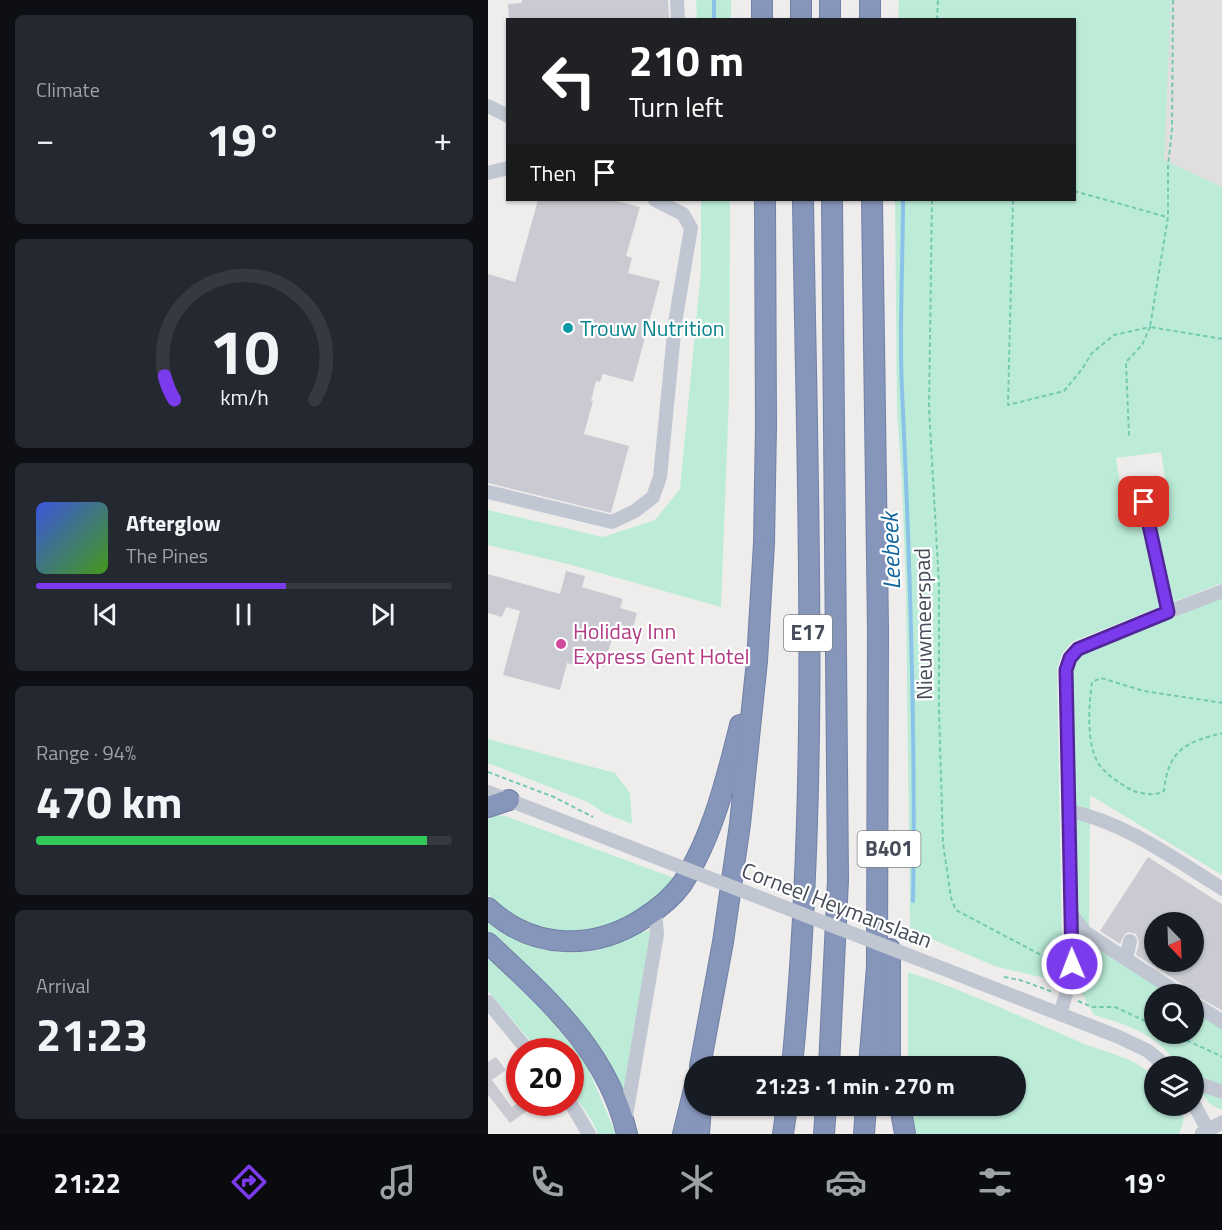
<!DOCTYPE html>
<html lang="en">
<head>
<meta charset="utf-8">
<style>
  :root { --surface:#171b24; --page:#242831; --text:#f1f3f6; --muted:#9ea1a6; --line:#363941; --accent:#7c3aed }
  body { margin:0; font-family:"Titillium Web",sans-serif; background:var(--page); color:var(--text); height:100vh; display:flex; flex-direction:column; font-size:22px; white-space:nowrap }
  * { box-sizing:border-box; margin:0 }
  p { font-size:20px; color:var(--muted) }
  .icon { flex:none; width:33px; height:33px; fill:none; stroke:currentColor; stroke-width:2; stroke-linecap:round; stroke-linejoin:round }
  .map { position:relative; flex:1; overflow:hidden }
  .details { display:flex; flex-direction:column; gap:15px; padding:15px; background:#0d0f14; width:488px }
  .details>* { flex:none }
  .hud { position:absolute; left:18px; top:18px; width:570px; height:183px; border-radius:0px; box-shadow:0 2px 4px #0004; background:#202124; color:#fff; overflow:hidden }
  .needle { width:39px; rotate:157deg }
  .tools { position:absolute; left:656px; top:912px; display:grid; gap:12px }
  .tools a { display:grid; place-items:center; width:60px; height:60px; border-radius:50%; background:var(--surface); box-shadow:0 2px 4px #0004; font-size:30px }
  .speed { position:absolute; left:18px; top:1038px; display:flex; gap:12px; font-size:30px; font-weight:700; text-align:center }
  .speed>* { display:grid; place-content:center; width:78px; height:78px; border-radius:50%; background:var(--surface); box-shadow:0 2px 4px #0004; line-height:1 }
  .speed .limit { border:9px solid #d22; background:#fff; color:#111 }
  .pin { position:absolute; display:grid; place-items:center; width:51px; height:51px; color:#fff; margin:-26px; border-radius:12px; box-shadow:0 3px 9px #0006 }
  .me { position:absolute; width:66px; margin:-33px; rotate:359deg; stroke-linejoin:round; filter:drop-shadow(0 0 4px #0008) }
  .turn { display:flex; align-items:center; gap:21px; height:126px; padding:0 24px; font-size:27px }
  .turn .icon { width:78px; height:78px; stroke-width:2.5 }
  .turn b { display:block; font-size:42px; line-height:51px }
  .then { display:flex; align-items:center; height:57px; padding:0 24px; background:#0003; gap:12px; font-size:22px }
  .big { font-size:45px; font-weight:700; line-height:1.1 }
  .details .tile { flex:1; display:flex; flex-direction:column; justify-content:center; gap:9px; min-width:0; padding:0 21px; border-radius:9px; background:var(--page) }
  .details .dial { align-items:center; gap:0 }
  .dial svg { height:156px; overflow:visible; fill:none; stroke:var(--line); stroke-width:7; stroke-linecap:round; text-anchor:middle }
  .dial text { fill:var(--text); stroke:none }
  .song { display:flex; align-items:center; gap:18px }
  .cover { width:72px; height:72px; border-radius:9px; background:linear-gradient(135deg,hsl(230 70% 55%),hsl(100 70% 35%)) }
  .played { height:6px; border-radius:3px; background:linear-gradient(90deg,var(--accent) 60%,var(--line) 60%) }
  .keys { display:flex; justify-content:space-around; direction:ltr }
  .heat { display:flex; justify-content:space-between; align-items:center; font-size:33px; direction:ltr }
  .charge { height:9px; border-radius:4px; background:linear-gradient(90deg,#34c759 94%,var(--line) 0) }
  .trip { position:absolute; left:196px; top:1056px; width:342px; height:60px; border-radius:30px; background:var(--surface); box-shadow:0 2px 4px #0004; font-weight:700; line-height:60px; text-align:center }
  .menu { display:flex; height:96px; justify-content:space-around; align-items:center; background:#090b0e; color:var(--muted) }
  .menu .icon { width:42px; height:42px }
  .menu .selected { color:var(--accent) }
  .menu b { font-size:27px; color:var(--text) }
  main { display:flex; flex:1; min-height:0 }
  .map>svg:first-child { display:block }
</style>
</head>
<body>
<main>
<section class="details">
<div class="tile"><p>Climate</p>
<div class="heat"><a>−</a><b class="big">19°</b><a>+</a></div>
</div>
<div class="tile dial"><svg viewBox="0 0 100 80">
<path d="M14 69A42 42 0 1 1 86 69"/>
<path d="M14 69A42 42 0 0 1 9 57" stroke="#7c3aed"/>
<text x="50" y="56" font-size="32" font-weight="700">10</text>
<text x="50" y="72" font-size="11">km/h</text>
</svg></div>
<div class="tile">
<div class="song"><i class="cover"></i><div><b>Afterglow</b><p>The Pines</p></div></div>
<div class="played"></div>
<div class="keys"><svg class="icon" aria-label="previous" viewBox="0 0 24 24"><path d="M18 5L8 12l10 7zM5 5v14"/></svg><svg class="icon" aria-label="pause" viewBox="0 0 24 24"><path d="M8 5v14M16 5v14"/></svg><svg class="icon" aria-label="next" viewBox="0 0 24 24"><path d="M6 5l10 7-10 7zM19 5v14"/></svg></div>
</div>
<div class="tile"><p>Range · 94%</p><b class="big">470 km</b><div class="charge"></div></div>
<div class="tile"><p>Arrival</p><b class="big">21:23</b></div>
</section>
<div class="map">
<svg width="735" height="1134" viewBox="0 0 735 1134">
  <rect width="100%" height="100%" fill="#efedec"/>
  <path fill="#e0dede" d="M465,0H734V187L676,160L586,20H464Z"/>
  <g fill="#bcecd8">
    <path d="M208,0H243V19H209Z"/>
    <path d="M411,0H683L676,160L734,187V583L683,603L662,500L680,497L673,452L628,458L635,504L649,502L671,607L584,642L574,654L569,669L574,941L569,981L506,966L437,936L422,931L418,590L414,484L409,410L407,200H586V20L410,19Z"/>
    <path d="M213,200H242L241,396L233,607L80,564L0,545V510L115,537L167,520L192,489L213,270Z"/>
    <path d="M734,598V875L602,795L601,931L685,994H666V1034H705V1007L734,1026V1110L723,1105L705,1082V1066H692C666,1034 645,1026 606,1015L593,992L584,671L587,661L593,654Z"/>
    <path d="M0,739L127,773L142,793L144,824L116,813L100,802L0,763Z"/>
    <path d="M6,815L17,816L189,879C179,888 169,900 157,907C104,940 45,943 0,894V819Z"/>
    <path d="M0,921C34,947 73,960 115,948C132,943 147,933 163,930L141,1058L136,1099L0,934Z"/>
    <path d="M0,957L56,1012L97,1061L128,1134H110L105,1123L83,1089L82,1052L51,1051L0,991Z"/>
    <path d="M420,972C479,991 535,1018 592,1042C617,1053 647,1056 666,1078V1106H690C698,1115 696,1123 691,1134H425L422,1106H528V1066H420Z"/>
  </g>
  <g fill="none" stroke-linecap="round" stroke-linejoin="round">
    <g stroke="#8ac2e8" stroke-width="4">
      <path d="M226,0V20"/>
      <path d="M415,200C415,263 411,327 414,390C422,560 428,731 425,901"/>
    </g>
  </g>
  <g fill="#cacbd2" fill-rule="evenodd">
    <path d="M34,0H180L181,20H21L20,4L34,3Z"/>
    <path d="M50,200H125L152,207L138,256L144,258L140,273L172,281L145,382L115,374L112,382L108,381L103,401H105L96,434L141,446L123,513L0,483V274L27,282Z"/>
    <path d="M78,571L97,576L94,587L135,599L132,608L149,613L145,628L128,624L116,667L97,662L95,667L79,663L72,690L15,675L32,611L18,607L14,617L0,613V574L72,594Z"/>
    <path d="M660,857L735,905V1011L700,991L697,986L648,955L651,942L648,934L640,932L636,935L632,944L612,931ZM666,922H705V962H666Z"/>
    <path d="M8,1057L18,1070L4,1080L24,1107L31,1102H52L22,1123L0,1095V1062Z"/>
  </g>
  <g fill="none" stroke-linecap="round" stroke-linejoin="round">
    <defs>
      <g id="highway">
        <path d="M274,0V20"/>
        <path d="M313,0V20"/>
        <path d="M342,0V20"/>
        <path d="M382,0V20"/>
        <path d="M0,807L21,800"/>
        <path d="M0,908C45,950 106,951 156,918C170,909 184,898 194,884C224,838 239,778 252,725"/>
        <path d="M0,943C60,1000 119,1050 139,1134"/>
        <path d="M402,949V1066"/>
        <path d="M212,1066L235,942L252,824L269,661L276,543L278,425L277,200"/>
        <path d="M304,1066C332,779 319,488 315,200"/>
        <path d="M341,1066L350,880L344,200"/>
        <path d="M381,1066L389,967L390,629L384,200"/>
        <path d="M412,1106L417,1134"/>
        <path d="M195,1134L207,1085"/>
        <path d="M211,1134L213,1106"/>
        <path d="M295,1134L299,1106"/>
        <path d="M336,1134L338,1106"/>
        <path d="M376,1134L378,1106"/>
      </g>
    </defs>
    <use href="#highway" stroke="#7180a6" stroke-width="22"/>
    <g stroke="#75c9b0" stroke-width="2" stroke-dasharray="4.5 3" stroke-linecap="butt">
      <path d="M685,0L684,129L680,166V217L662,327L735,339"/>
      <path d="M449,20L450,0"/>
      <path d="M586,191L679,217"/>
      <path d="M444,200L441,408L451,585V712L455,843L463,898L468,910L557,957L570,970"/>
      <path d="M525,200L520,405L576,391L594,369L604,353L626,335L662,327L654,345L638,362L641,436"/>
      <path d="M735,703L656,691L613,678L604,682C601,705 598,739 609,761C613,769 624,778 632,783C638,787 642,790 649,792C658,794 667,796 676,791C680,751 696,742 735,733"/>
      <path d="M0,772L66,797L105,817"/>
      <path d="M516,977L532,980L565,992"/>
      <path d="M590,1001L604,1007H627L666,1025"/>
      <path d="M685,1034L735,1057"/>
    </g>
    <g stroke="#c0c6d2" stroke-width="14">
      <path d="M189,0L190,20"/>
      <path d="M0,106L20,116"/>
      <path d="M0,173L20,168"/>
      <path d="M0,492L124,522L147,511L165,497L172,477L187,323L203,228L195,214L167,200"/>
      <path d="M656,502L680,612L735,591"/>
      <path d="M0,792L162,855"/>
      <path d="M582,811C638,823 686,859 735,889"/>
      <path d="M583,914L597,932L638,959"/>
      <path d="M642,941L638,959L692,994"/>
      <path d="M469,974L631,1037L660,1051L678,1066"/>
      <path d="M0,1002L41,1052"/>
      <path d="M705,1003L735,1022"/>
      <path d="M572,1014L581,984L584,965L578,670L582,658L590,649L680,612"/>
      <path d="M705,1082L735,1092"/>
      <path d="M82,1102L101,1134"/>
      <path d="M705,1103L719,1128"/>
      <path d="M137,1122L169,934L167,911"/>
      <path d="M714,1133L735,1122"/>
    </g>
    <use href="#highway" stroke="#8695ba" stroke-width="20"/>
    <path stroke="#c0c6d2" stroke-width="14" d="M162,855L469,974"/>
  </g>
  <g fill="none" stroke-linecap="round" stroke-linejoin="round">
    <defs>
      <path id="route" d="M584,964L578,670L582,658L590,649L680,612L656,502"/>
    </defs>
    <use href="#route" stroke="#51269a" stroke-width="15"/>
    <use href="#route" stroke="#7c3aed" stroke-width="10"/>
  </g>
  <circle fill="#0f9aa8" stroke="#fff" stroke-width="2" cx="80" cy="328" r="6"/>
  <circle fill="#d1479c" stroke="#fff" stroke-width="2" cx="73" cy="644" r="6"/>
  <g text-anchor="middle" stroke-width="4.5" stroke-linejoin="round" paint-order="stroke">
    <g fill="#fff" stroke="#7e828b" stroke-width="1.5">
      <rect x="296" y="615" width="48" height="36" rx="4.5"/>
      <rect x="369.5" y="831" width="63" height="36" rx="4.5"/>
    </g>
    <g font-size="21" font-weight="bold" fill="#464c59">
      <text x="320" y="640">E17</text>
      <text x="401" y="856">B401</text>
    </g>
    <g font-size="22" fill="#0d838f" stroke="#fff" text-anchor="start">
      <text x="92" y="336">Trouw Nutrition</text>
    </g>
    <g font-size="22" fill="#464c59" stroke="#fff">
      <text transform="translate(435 624) rotate(-91)" y="8">Nieuwmeerspad</text>
      <text transform="translate(349 905) rotate(21)" y="8">Corneel Heymanslaan</text>
    </g>
    <g font-size="22" fill="#b23c85" stroke="#fff" text-anchor="start">
      <text x="85" y="639">Holiday Inn<tspan x="85" dy="25">Express Gent Hotel</tspan></text>
    </g>
    <g font-size="24" font-style="italic" fill="#1267a0" stroke="#fff">
      <text transform="translate(403 551) rotate(-92)" y="8">Leebeek</text>
    </g>
  </g>
</svg>
<div class="tools">
<a><svg class="needle" viewBox="-14 -14 28 28"><path d="M0-13l5 13h-10z" fill="#e53935"/><path d="M0 13l5-13h-10z" fill="#9ea1a6"/></svg></a>
<a><svg class="icon" aria-label="search" viewBox="0 0 24 24"><circle cx="10" cy="10" r="6"/><path d="M15 15l6 6"/></svg></a>
<a><svg class="icon" aria-label="layers" viewBox="0 0 24 24"><path d="M12 4l9 5-9 5-9-5zM3 14l9 5 9-5"/></svg></a>
</div>
<div class="speed"><div class="limit">20</div></div>
<div class="pin" style="left:656px;top:502px;background:#d93025"><svg class="icon" aria-label="arrive" viewBox="0 0 24 24"><path d="M6 21V4h12l-3 4 3 4H6"/></svg></div>
<svg class="me" style="left:584px;top:964px" viewBox="-20 -20 40 40"><circle r="17" fill="#7c3aed" stroke="#fff" stroke-width="3"/><path d="M0-11L8 9 0 5-8 9z" fill="#fff"/></svg>
<div class="trip">21:23 · 1 min · 270 m</div>
<div class="hud">
<div class="turn"><svg class="icon" aria-label="left" viewBox="0 0 24 24"><path d="M17 20v-9H6M10 6l-5 5 5 5"/></svg><div><b>210 m</b>Turn left</div></div>
<div class="then">Then<svg class="icon" aria-label="arrive" viewBox="0 0 24 24"><path d="M6 21V4h12l-3 4 3 4H6"/></svg></div>
</div>
</div>
</main>
<nav class="menu">
<b>21:22</b>
<svg class="icon selected" aria-label="directions" viewBox="0 0 24 24"><path d="M12 3l9 9-9 9-9-9zM9 14v-3h6M13 9l2 2-2 2"/></svg>
<svg class="icon" aria-label="music" viewBox="0 0 24 24"><path d="M9 18V5l10-2v13"/><circle cx="6" cy="18" r="3"/><circle cx="16" cy="16" r="3"/></svg>
<svg class="icon" aria-label="phone" viewBox="0 0 24 24"><path d="M5 4h4l2 5-3 2q2 4 5 5l2-3 5 2v4C11 20 4 13 5 4z"/></svg>
<svg class="icon" aria-label="climate" viewBox="0 0 24 24"><path d="M12 3v18M4 7l16 10M4 17L20 7"/></svg>
<svg class="icon" aria-label="car" viewBox="0 0 24 24"><path d="M5 17H2v-5l4-1 3-4h7l3 4 3 1v5h-3M9 17h6M6 11h13"/><circle cx="7" cy="17" r="2"/><circle cx="17" cy="17" r="2"/></svg>
<svg class="icon" aria-label="filters" viewBox="0 0 24 24"><path d="M4 7h16M4 17h16"/><circle cx="9" cy="7" r="2"/><circle cx="15" cy="17" r="2"/></svg>
<b>19°</b>
</nav>
</body>
</html>
